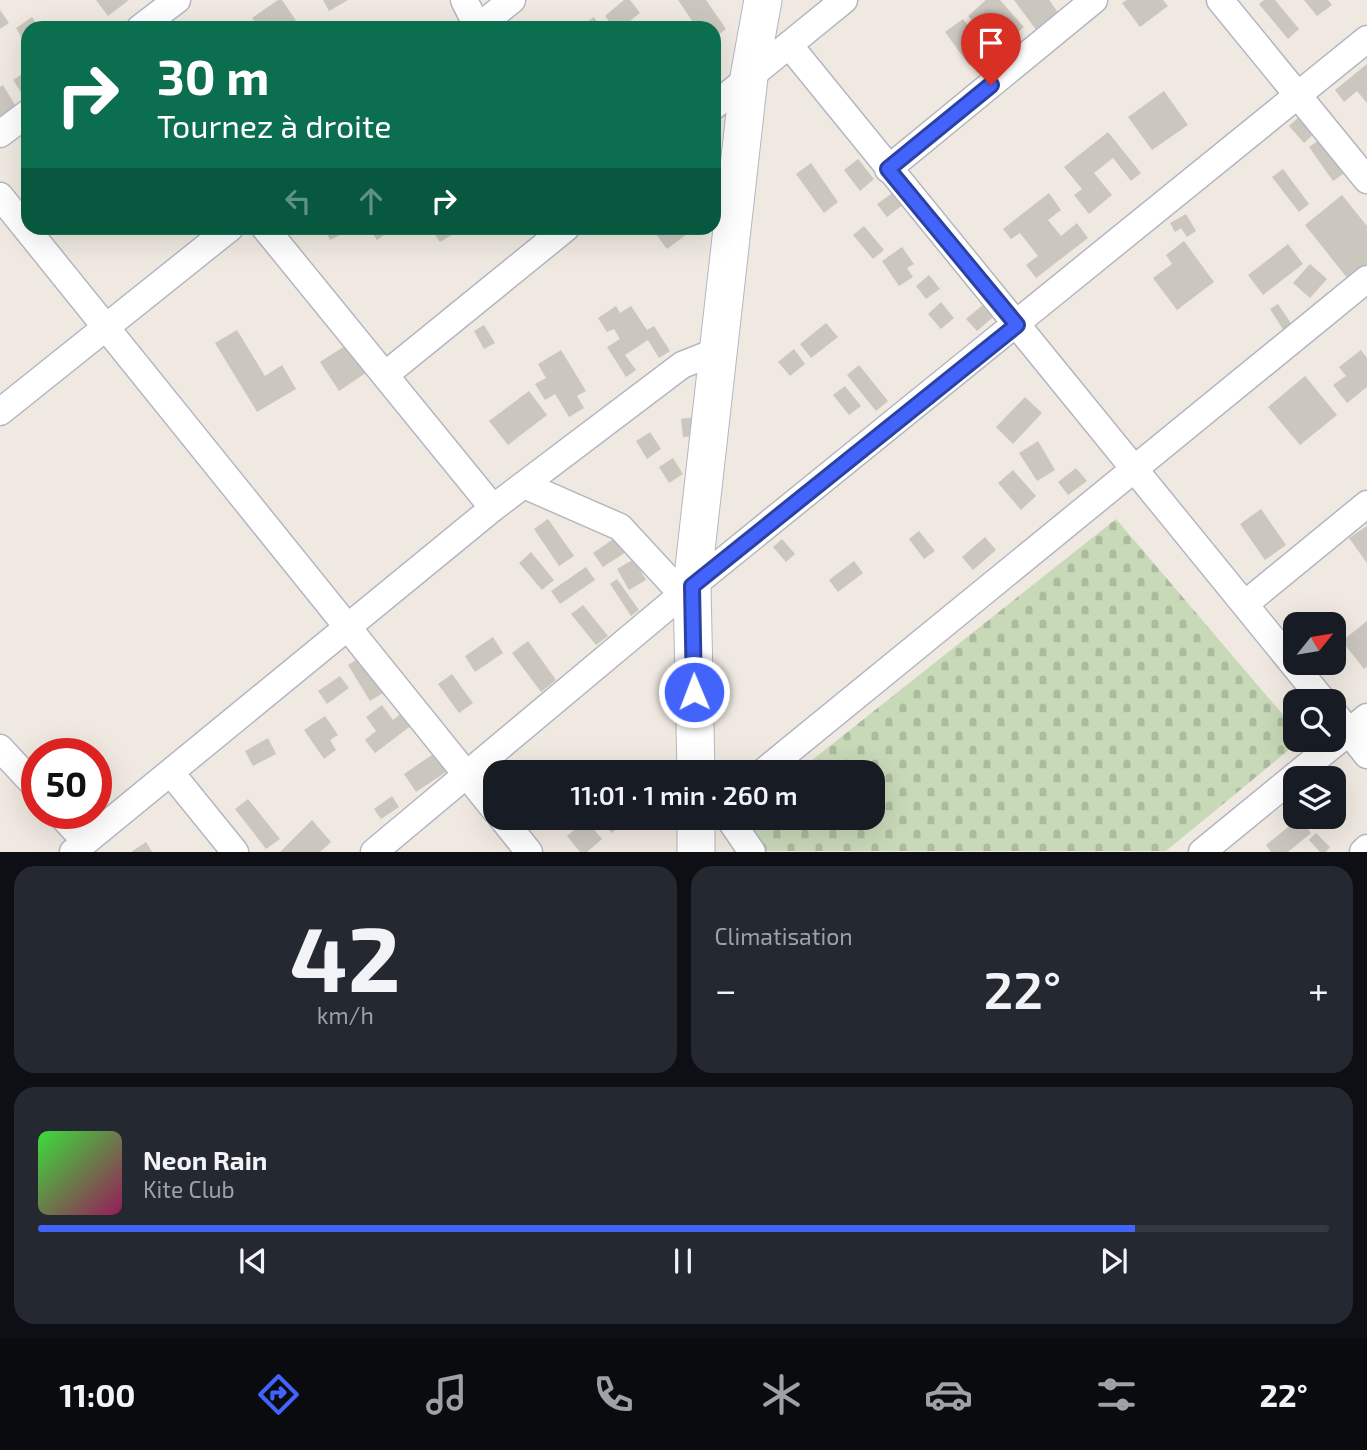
<!DOCTYPE html>
<html lang="fr">
<head>
<meta charset="utf-8">
<style>
  :root { --surface:#171b24; --page:#242831; --text:#f1f3f6; --muted:#9ea1a6; --line:#363941; --accent:#4264fb }
  body { margin:0; font-family:"Exo 2",sans-serif; background:var(--page); color:var(--text); height:100vh; display:flex; flex-direction:column; font-size:26px; white-space:nowrap }
  * { box-sizing:border-box; margin:0 }
  p { font-size:23px; color:var(--muted) }
  .icon { flex:none; width:38px; height:38px; fill:none; stroke:currentColor; stroke-width:2; stroke-linecap:round; stroke-linejoin:round }
  .map { position:relative; height:852px; overflow:hidden }
  .details { display:flex; flex-direction:column; gap:14px; padding:14px; background:#0d0f14; flex:1 }
  .details>* { flex:none }
  .hud { position:absolute; left:21px; top:21px; width:700px; height:214px; border-radius:21px; box-shadow:0 7px 28px #0002; background:#0b6e4f; color:#fff; overflow:hidden }
  .needle { width:46px; rotate:60deg }
  .fabs { position:absolute; left:1283px; top:612px; display:grid; gap:14px }
  .fabs a { display:grid; place-items:center; width:63px; height:63px; border-radius:14px; background:var(--surface); box-shadow:0 7px 28px #0002; font-size:35px }
  .speed { position:absolute; left:21px; top:738px; display:flex; gap:14px; font-size:35px; font-weight:700; text-align:center }
  .speed>* { display:grid; place-content:center; width:91px; height:91px; border-radius:50%; background:var(--surface); box-shadow:0 7px 28px #0002; line-height:1 }
  .speed .limit { border:10px solid #d22; background:#fff; color:#111 }
  .pin { position:absolute; display:grid; place-items:center; width:60px; height:60px; color:#fff; margin:-72px -30px; border-radius:50% 50% 50% 0; rotate:-45deg; box-shadow:0 0 7px #0007 }
  .pin .icon { rotate:45deg }
  .me { position:absolute; width:77px; margin:-38px; rotate:359deg; stroke-linejoin:round; filter:drop-shadow(0 0 5px #0008) }
  .turn { display:flex; align-items:center; gap:24px; height:147px; padding:0 21px; font-size:32px }
  .turn .icon { width:91px; height:91px; stroke-width:2.5 }
  .turn b { display:block; font-size:49px; line-height:60px }
  .lanes { display:flex; align-items:center; height:66px; padding:0 21px; background:#0003; justify-content:center; gap:35px; direction:ltr }
  .lanes .off { opacity:.35 }
  .big { font-size:52px; font-weight:600; line-height:1.1 }
  .details .tile { flex:1; display:flex; flex-direction:column; justify-content:center; gap:10px; min-width:0; padding:0 24px; border-radius:21px; background:var(--page) }
  .details .dial { align-items:center; gap:0 }
  .dial b { font-size:91px; line-height:1 }
  .song { display:flex; align-items:center; gap:21px }
  .cover { width:84px; height:84px; border-radius:10px; background:linear-gradient(135deg,hsl(120 70% 55%),hsl(330 70% 35%)) }
  .played { height:7px; border-radius:4px; background:linear-gradient(90deg,var(--accent) 85%,var(--line) 85%) }
  .keys { display:flex; justify-content:space-around; direction:ltr }
  .heat { display:flex; justify-content:space-between; align-items:center; font-size:38px; direction:ltr }
  .details .tiles { flex:1; display:grid; gap:14px; grid-template-columns:1fr 1fr }
  .tile:last-child { grid-column:span 2 }
  .trip { position:absolute; left:483px; top:760px; width:402px; height:70px; border-radius:21px; background:var(--surface); box-shadow:0 7px 28px #0002; font-weight:600; line-height:70px; text-align:center }
  .tabs { display:flex; height:112px; justify-content:space-around; align-items:center; background:#090b0e; color:var(--muted) }
  .tabs .icon { width:49px; height:49px }
  .tabs .current { color:var(--accent) }
  .tabs b { font-size:32px; color:var(--text) }
  .map>svg:first-child { display:block }
</style>
</head>
<body>
<div class="map">
<svg width="1367" height="852" viewBox="0 0 1367 852">
  <defs>
    <pattern id="cemetery-stones" width="16" height="16" patternUnits="userSpaceOnUse" patternTransform="scale(1.75)"><rect width="16" height="16" fill="#c8d9b8"/><path d="M2 7V4a2 2 0 0 1 4 0v3zM10 15v-3a2 2 0 0 1 4 0v3z" fill="#acbb9e"/></pattern>
  </defs>
  <rect width="100%" height="100%" fill="#efe9e1"/>
  <path fill="url(#cemetery-stones)" d="M1116,519L1295,729V740H1301L1166,851H747L740,817H873V772H797Z"/>
  <g fill="#cbc7bf">
    <path d="M96,0H129L108,16Z"/>
    <path d="M278,0H282L297,22L288,28H259L252,18Z"/>
    <path d="M323,0H348L329,11Z"/>
    <path d="M624,0H630L640,13L621,28H614L605,16Z"/>
    <path d="M678,0H706L726,29L714,38V28H697Z"/>
    <path d="M986,0H1000L1024,27L998,50L968,16Z"/>
    <path d="M1014,0H1049L1059,14L1037,31Z"/>
    <path d="M1127,0H1163L1168,6L1140,27L1122,3Z"/>
    <path d="M1264,0H1275L1299,29L1288,39L1259,4Z"/>
    <path d="M1304,0H1328L1332,5L1317,16Z"/>
    <path d="M0,10L9,23L0,29Z"/>
    <path d="M32,17L40,28H28V40L24,42L16,28Z"/>
    <path d="M594,17L601,28H578Z"/>
    <path d="M963,19L987,52L969,65L945,32Z"/>
    <path d="M1367,64V103L1357,91L1344,102L1335,90Z"/>
    <path d="M28,70V94L24,97L13,80Z"/>
    <path d="M3,85L20,113L0,124V87Z"/>
    <path d="M1164,91L1188,125L1152,150L1128,117Z"/>
    <path d="M1302,114L1317,131L1304,143L1289,126Z"/>
    <path d="M1108,132L1141,173L1131,181L1113,158L1094,173L1112,195L1089,214L1074,195L1082,189L1064,167Z"/>
    <path d="M1325,136L1349,170L1333,181L1309,147Z"/>
    <path d="M858,159L874,179L860,191L844,170Z"/>
    <path d="M811,163L838,202L824,213L796,174Z"/>
    <path d="M1283,169L1309,204L1299,212L1272,177Z"/>
    <path d="M895,191L904,204L887,217L877,204Z"/>
    <path d="M1049,193L1061,210L1048,220L1061,236L1077,223L1088,238L1036,278L1026,265L1038,256L1020,233L1011,239L1003,229Z"/>
    <path d="M1342,195L1367,226V264L1348,279L1305,225Z"/>
    <path d="M1186,214L1196,231L1187,237L1181,228L1175,232L1170,223Z"/>
    <path d="M864,226L884,250L873,259L853,235Z"/>
    <path d="M324,228H355L330,240Z"/>
    <path d="M369,228H394L377,240Z"/>
    <path d="M430,228H463L440,242Z"/>
    <path d="M662,228H695L667,249L655,233Z"/>
    <path d="M1184,241L1214,282L1177,310L1153,278L1172,264L1166,255Z"/>
    <path d="M1288,244L1303,264L1263,295L1248,275Z"/>
    <path d="M902,247L914,264L907,268L913,277L899,286L882,261Z"/>
    <path d="M1310,264L1327,279L1310,298L1293,283Z"/>
    <path d="M929,275L940,289L926,299L916,286Z"/>
    <path d="M991,298L1001,310L977,331L966,319Z"/>
    <path d="M941,302L954,318L941,329L928,314Z"/>
    <path d="M1278,304L1292,325L1284,331L1270,309Z"/>
    <path d="M616,306L620,313L631,306L647,330L654,326L670,351L659,358L648,340L625,355L636,370L626,377L607,347L620,339L614,329L607,332L598,318Z"/>
    <path d="M826,323L838,337L811,358L800,344Z"/>
    <path d="M484,325L495,343L484,349L474,331Z"/>
    <path d="M237,330L265,376L282,365L296,389L257,412L215,343Z"/>
    <path d="M351,342L370,370L339,391L320,362Z"/>
    <path d="M794,349L805,364L790,376L778,362Z"/>
    <path d="M561,350L586,391L577,396L584,408L569,417L555,394L545,400L535,384L546,378L538,364Z"/>
    <path d="M1361,350L1367,358V387L1347,403L1333,385L1346,376L1339,367Z"/>
    <path d="M859,365L888,401L876,411L847,375Z"/>
    <path d="M1305,376L1337,415L1300,445L1268,407Z"/>
    <path d="M845,386L861,406L849,415L833,395Z"/>
    <path d="M529,391L547,415L508,445L489,421Z"/>
    <path d="M1025,397L1042,413L1013,444L996,427Z"/>
    <path d="M695,417L697,436L683,437L681,419Z"/>
    <path d="M650,432L661,449L647,459L636,441Z"/>
    <path d="M1038,441L1055,470L1037,481L1019,453Z"/>
    <path d="M673,458L683,474L669,483L659,467Z"/>
    <path d="M1076,468L1087,481L1068,495L1058,482Z"/>
    <path d="M1013,470L1036,496L1021,510L998,483Z"/>
    <path d="M1261,509L1286,545L1265,560L1240,524Z"/>
    <path d="M548,519L574,556L559,566L534,529Z"/>
    <path d="M1367,526V563L1349,538Z"/>
    <path d="M919,531L935,551L924,559L909,539Z"/>
    <path d="M622,533L632,548L603,567L593,553Z"/>
    <path d="M985,537L996,550L973,570L962,557Z"/>
    <path d="M782,539L795,554L786,562L773,547Z"/>
    <path d="M531,552L554,580L542,590L519,563Z"/>
    <path d="M634,559L646,580L629,590L617,569Z"/>
    <path d="M854,561L863,573L838,592L829,580Z"/>
    <path d="M586,567L595,580L560,604L551,591Z"/>
    <path d="M617,579L639,610L631,616L610,584Z"/>
    <path d="M583,605L608,636L596,645L571,614Z"/>
    <path d="M1367,621V667L1364,669L1342,641Z"/>
    <path d="M493,637L503,653L475,672L465,656Z"/>
    <path d="M528,641L556,680L541,692L512,653Z"/>
    <path d="M364,655L386,691L370,701L348,665Z"/>
    <path d="M452,674L473,703L459,713L438,684Z"/>
    <path d="M340,676L349,688L327,704L318,691Z"/>
    <path d="M382,705L393,720L403,712L412,725L375,753L365,740L376,731L366,717Z"/>
    <path d="M325,716L338,735L330,740L336,750L324,759L304,730Z"/>
    <path d="M268,738L276,754L253,766L245,751Z"/>
    <path d="M442,748L455,766L416,792L404,774Z"/>
    <path d="M534,762L540,772H517Z"/>
    <path d="M392,796L399,807L381,819L374,809Z"/>
    <path d="M248,799L280,839L266,849L235,809Z"/>
    <path d="M597,817H629L612,833Z"/>
    <path d="M1299,818L1311,833L1288,852H1271L1266,845Z"/>
    <path d="M312,820L331,842L320,852H280Z"/>
    <path d="M586,820L602,839L587,852H580L567,836Z"/>
    <path d="M1316,833L1330,847L1326,852H1320L1309,840Z"/>
    <path d="M146,842L152,852H131Z"/>
  </g>
  <g fill="none" stroke-linecap="round" stroke-linejoin="round">
    <defs>
      <g id="minor">
        <path d="M464,0L478,28"/>
        <path d="M1220,0L1367,180"/>
        <path d="M140,28L177,0"/>
        <path d="M477,28L512,0"/>
        <path d="M789,45L1324,702"/>
        <path d="M714,106L844,0"/>
        <path d="M0,134L28,113"/>
        <path d="M888,169L1094,0"/>
        <path d="M0,196L495,810"/>
        <path d="M265,228L493,508"/>
        <path d="M385,375L566,228"/>
        <path d="M0,412L230,228"/>
        <path d="M524,485L620,527L682,594"/>
        <path d="M1245,604L1367,504"/>
        <path d="M1334,713L1367,755"/>
        <path d="M0,748L37,788"/>
        <path d="M763,772L1367,279"/>
        <path d="M171,773L235,852"/>
        <path d="M60,814L85,841"/>
        <path d="M501,817L529,852"/>
        <path d="M728,817L752,852"/>
        <path d="M73,852L493,508L682,365L717,351"/>
        <path d="M374,852L692,586L1367,39"/>
        <path d="M1202,852L1367,717"/>
        <path d="M1363,852L1367,848"/>
      </g>
      <g id="secondary">
        <path d="M696,772L692,586L749,77L763,0"/>
        <path d="M696,852V817"/>
      </g>
    </defs>
    <use href="#minor" stroke="#b4b7c1" stroke-width="29"/>
    <use href="#secondary" stroke="#b4b7c1" stroke-width="39"/>
    <use href="#minor" stroke="#fff" stroke-width="26"/>
    <use href="#secondary" stroke="#fff" stroke-width="37"/>
  </g>
  <g fill="none" stroke-linecap="round" stroke-linejoin="round">
    <defs>
      <path id="route" d="M694,692L692,586L1017,325L888,169L991,85"/>
    </defs>
    <use href="#route" stroke="#2b41a3" stroke-width="18"/>
    <use href="#route" stroke="#4264fb" stroke-width="12"/>
  </g>
</svg>
<div class="fabs">
<a><svg class="needle" viewBox="-14 -14 28 28"><path d="M0-13l5 13h-10z" fill="#e53935"/><path d="M0 13l5-13h-10z" fill="#9ea1a6"/></svg></a>
<a><svg class="icon" aria-label="search" viewBox="0 0 24 24"><circle cx="10" cy="10" r="6"/><path d="M15 15l6 6"/></svg></a>
<a><svg class="icon" aria-label="layers" viewBox="0 0 24 24"><path d="M12 4l9 5-9 5-9-5zM3 14l9 5 9-5"/></svg></a>
</div>
<div class="speed"><div class="limit">50</div></div>
<div class="pin" style="left:991px;top:85px;background:#d93025"><svg class="icon" aria-label="arrive" viewBox="0 0 24 24"><path d="M6 21V4h12l-3 4 3 4H6"/></svg></div>
<svg class="me" style="left:694px;top:692px" viewBox="-20 -20 40 40"><circle r="17" fill="#4264fb" stroke="#fff" stroke-width="3"/><path d="M0-11L8 9 0 5-8 9z" fill="#fff"/></svg>
<div class="trip">11:01 · 1 min · 260 m</div>
<div class="hud">
<div class="turn"><svg class="icon" aria-label="right" viewBox="0 0 24 24"><path d="M7 20v-9h11M14 6l5 5-5 5"/></svg><div><b>30 m</b>Tournez à droite</div></div>
<div class="lanes"><svg class="icon off" aria-label="left" viewBox="0 0 24 24"><path d="M17 20v-9H6M10 6l-5 5 5 5"/></svg><svg class="icon off" aria-label="ahead" viewBox="0 0 24 24"><path d="M12 20V5M6 11l6-6 6 6"/></svg><svg class="icon" aria-label="right" viewBox="0 0 24 24"><path d="M7 20v-9h11M14 6l5 5-5 5"/></svg></div>
</div>
</div>
<section class="details">
<div class="tiles">
<div class="tile dial"><b>42</b><p>km/h</p></div>
<div class="tile"><p>Climatisation</p>
<div class="heat"><a>−</a><b class="big">22°</b><a>+</a></div>
</div>
<div class="tile">
<div class="song"><i class="cover"></i><div><b>Neon Rain</b><p>Kite Club</p></div></div>
<div class="played"></div>
<div class="keys"><svg class="icon" aria-label="previous" viewBox="0 0 24 24"><path d="M18 5L8 12l10 7zM5 5v14"/></svg><svg class="icon" aria-label="pause" viewBox="0 0 24 24"><path d="M8 5v14M16 5v14"/></svg><svg class="icon" aria-label="next" viewBox="0 0 24 24"><path d="M6 5l10 7-10 7zM19 5v14"/></svg></div>
</div>
</div>
</section>
<nav class="tabs">
<b>11:00</b>
<svg class="icon current" aria-label="directions" viewBox="0 0 24 24"><path d="M12 3l9 9-9 9-9-9zM9 14v-3h6M13 9l2 2-2 2"/></svg>
<svg class="icon" aria-label="music" viewBox="0 0 24 24"><path d="M9 18V5l10-2v13"/><circle cx="6" cy="18" r="3"/><circle cx="16" cy="16" r="3"/></svg>
<svg class="icon" aria-label="phone" viewBox="0 0 24 24"><path d="M5 4h4l2 5-3 2q2 4 5 5l2-3 5 2v4C11 20 4 13 5 4z"/></svg>
<svg class="icon" aria-label="climate" viewBox="0 0 24 24"><path d="M12 3v18M4 7l16 10M4 17L20 7"/></svg>
<svg class="icon" aria-label="car" viewBox="0 0 24 24"><path d="M5 17H2v-5l4-1 3-4h7l3 4 3 1v5h-3M9 17h6M6 11h13"/><circle cx="7" cy="17" r="2"/><circle cx="17" cy="17" r="2"/></svg>
<svg class="icon" aria-label="filters" viewBox="0 0 24 24"><path d="M4 7h16M4 17h16"/><circle cx="9" cy="7" r="2"/><circle cx="15" cy="17" r="2"/></svg>
<b>22°</b>
</nav>
</body>
</html>
